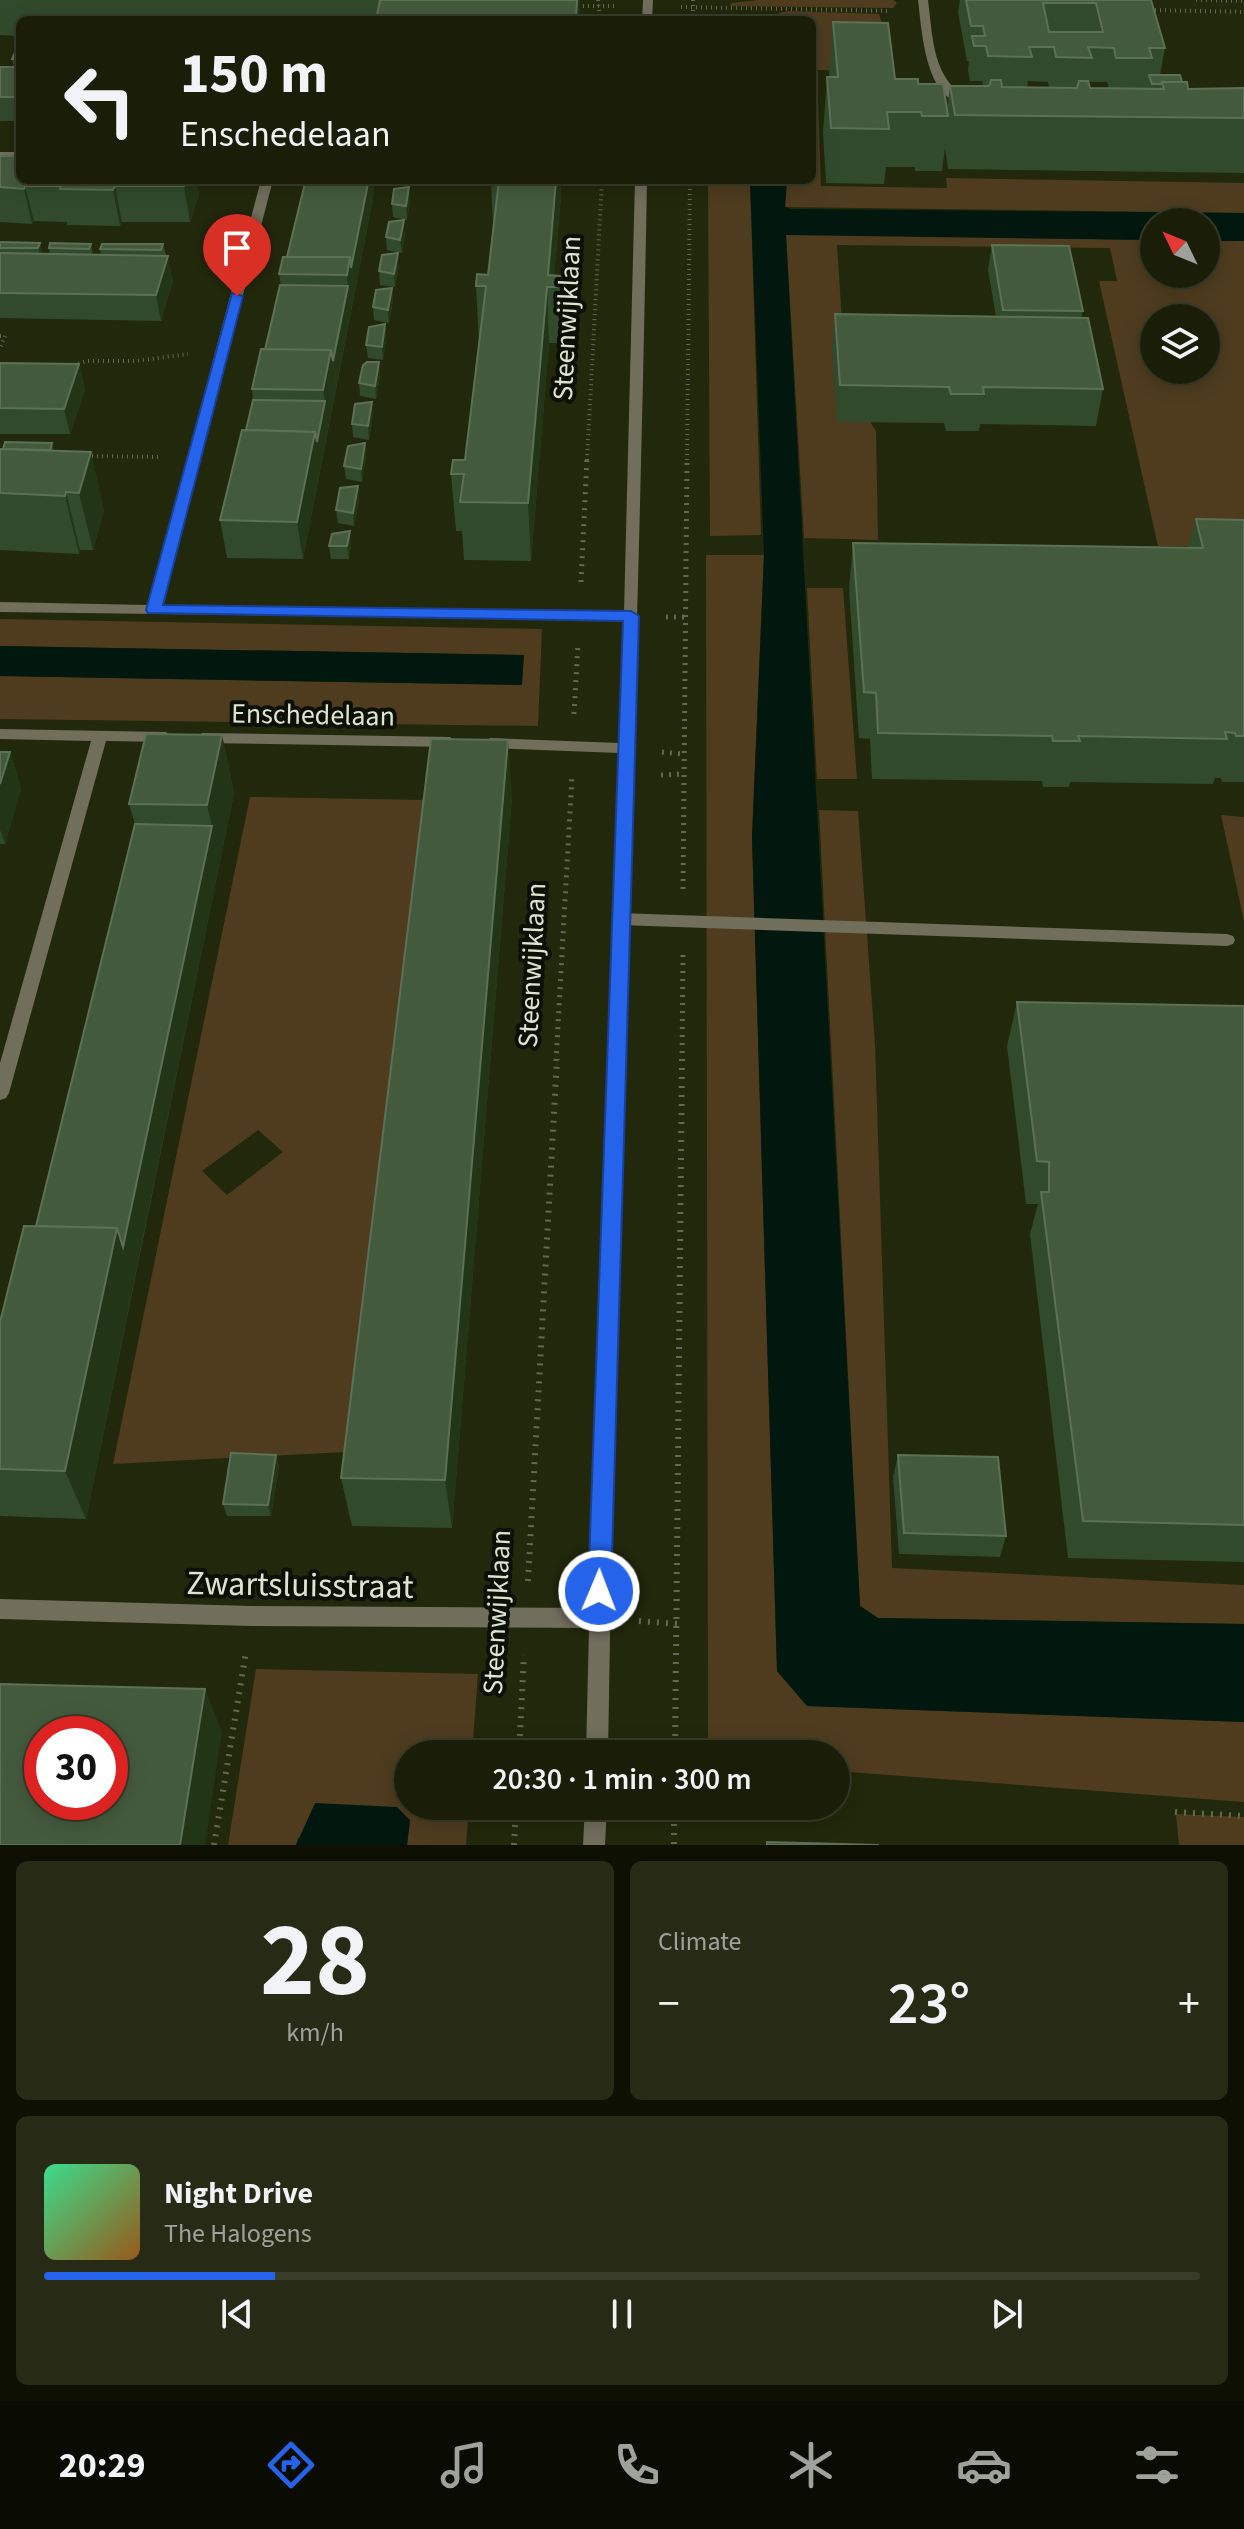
<!DOCTYPE html>
<html lang="en">
<head>
<meta charset="utf-8">
<style>
  :root { --surface:#1a1e08; --page:#272b16; --text:#f1f3f6; --muted:#9fa29c; --line:#383c29; --accent:#2563eb }
  body { margin:0; font-family:"Source Sans 3",sans-serif; background:var(--page); color:var(--text); height:100vh; display:flex; flex-direction:column; font-size:30px; white-space:nowrap }
  * { box-sizing:border-box; margin:0 }
  p { font-size:26px; color:var(--muted) }
  .icon { flex:none; width:44px; height:44px; fill:none; stroke:currentColor; stroke-width:2; stroke-linecap:round; stroke-linejoin:round }
  .map { position:relative; height:1845px; overflow:hidden }
  .panel { display:flex; flex-direction:column; gap:16px; padding:16px; background:#0e1004; flex:1 }
  .panel>* { flex:none }
  .top-card { position:absolute; left:16px; top:16px; width:800px; height:168px; border-radius:12px; box-shadow:0 4px 20px #0003,0 0 0 2px var(--line); background:#1a1e08; color:var(--text); overflow:hidden }
  .needle { width:52px; rotate:313deg }
  .fabs { position:absolute; left:1140px; top:208px; display:grid; gap:16px }
  .fabs a { display:grid; place-items:center; width:80px; height:80px; border-radius:50%; background:var(--surface); box-shadow:0 4px 20px #0003,0 0 0 2px var(--line); font-size:40px }
  .speed { position:absolute; left:24px; top:1716px; display:flex; gap:16px; font-size:40px; font-weight:700; text-align:center }
  .speed>* { display:grid; place-content:center; width:104px; height:104px; border-radius:50%; background:var(--surface); box-shadow:0 4px 20px #0003,0 0 0 2px var(--line); line-height:1 }
  .speed .limit { border:12px solid #d22; background:#fff; color:#111 }
  .pin { position:absolute; display:grid; place-items:center; width:68px; height:68px; color:#fff; margin:-82px -34px; border-radius:50% 50% 50% 0; rotate:-45deg; box-shadow:0 0 8px #0007 }
  .pin .icon { rotate:45deg }
  .me { position:absolute; width:88px; margin:-44px; rotate:1deg; stroke-linejoin:round; filter:drop-shadow(0 0 6px #0008) }
  .turn { display:flex; align-items:center; gap:28px; height:168px; padding:0 32px; font-size:36px }
  .turn .icon { width:104px; height:104px; stroke-width:2.5 }
  .turn b { display:block; font-size:56px; line-height:68px }
  .big { font-size:60px; font-weight:600; line-height:1.1 }
  .panel .widget { flex:1; display:flex; flex-direction:column; justify-content:center; gap:12px; min-width:0; padding:0 28px; border-radius:12px; background:var(--page) }
  .panel .dial { align-items:center; gap:0 }
  .dial b { font-size:104px; line-height:1 }
  .song { display:flex; align-items:center; gap:24px }
  .cover { width:96px; height:96px; border-radius:12px; background:linear-gradient(135deg,hsl(150 70% 55%),hsl(30 70% 35%)) }
  .played { height:8px; border-radius:4px; background:linear-gradient(90deg,var(--accent) 20%,var(--line) 20%) }
  .keys { display:flex; justify-content:space-around; direction:ltr }
  .heat { display:flex; justify-content:space-between; align-items:center; font-size:44px; direction:ltr }
  .panel .tiles { flex:1; display:grid; gap:16px; grid-template-columns:1fr 1fr }
  .widget:last-child { grid-column:span 2 }
  .trip { position:absolute; left:394px; top:1740px; width:456px; height:80px; border-radius:40px; background:var(--surface); box-shadow:0 4px 20px #0003,0 0 0 2px var(--line); font-weight:600; line-height:80px; text-align:center }
  .dock { display:flex; height:128px; justify-content:space-around; align-items:center; background:#0a0c03; color:var(--muted) }
  .dock .icon { width:56px; height:56px }
  .dock .selected { color:var(--accent) }
  .dock b { font-size:36px; color:var(--text) }
  .map>svg:first-child { display:block }
</style>
</head>
<body>
<div class="map">
<svg width="1244" height="1845" viewBox="0 0 1244 1845">
  <rect width="100%" height="100%" fill="#22280b"/>
  <g fill="#4f3c1f" fill-rule="evenodd">
    <path d="M758,0H893L897,3L893,8L730,6L731,3Z"/>
    <path d="M789,11L879,14L881,21L886,64L864,71L817,70L821,186L947,188L946,178L1244,183V213L785,207L787,180H812V20H785L779,13Z"/>
    <path d="M708,180H750L761,535L710,536Z"/>
    <path d="M786,234L1154,240V274H1206V241H1244V547L1158,546L1099,281H1117L1110,248L837,245L846,384L876,431L878,540L804,538ZM1154,318H1206V370H1154Z"/>
    <path d="M706,555H764L752,837L777,1671L807,1706L1244,1722V1802L836,1771V1754H708Z"/>
    <path d="M807,588H843L857,779H817Z"/>
    <path d="M0,619L542,629L538,726L0,719V676L521,685L524,655L0,646Z"/>
    <path d="M250,797L427,800L345,1452L113,1464ZM258,1130L283,1152L227,1195L202,1171Z"/>
    <path d="M819,810L858,811L875,1045L892,1568L1244,1585V1624L878,1618L860,1606Z"/>
    <path d="M1221,815L1244,817V921Z"/>
    <path d="M256,1669L478,1674L472,1754H408V1806H469L466,1845H407L410,1820L298,1838L296,1845H228Z"/>
    <path d="M1176,1814L1244,1817V1845H1179Z"/>
  </g>
  <g fill="#02180e">
    <path d="M750,180H787L785,207L791,209L1244,213V241H1206V222H1154V240L786,235L860,1606L878,1618L1244,1624V1722L807,1706L777,1671L752,837L764,555Z"/>
    <path d="M0,646L524,655L522,685L0,676Z"/>
    <path d="M315,1803L397,1807L410,1820L407,1845H296Z"/>
  </g>
  <g fill="none" stroke-linecap="round" stroke-linejoin="round">
    <g stroke="#636950" stroke-width="4" stroke-dasharray="1 4" stroke-linecap="butt">
      <path d="M598,0L600,20"/>
      <path d="M693,0V20"/>
      <path d="M1196,0L1244,1"/>
      <path d="M573,6H615"/>
      <path d="M681,7L891,11"/>
      <path d="M1150,10L1244,12"/>
      <path d="M0,336H5L0,348"/>
      <path d="M69,367L86,361H135L188,354"/>
      <path d="M87,456L161,457"/>
      <path d="M587,460L602,180"/>
      <path d="M687,460L690,180"/>
    </g>
    <g stroke="#636950" stroke-width="5" stroke-dasharray="2 6" stroke-linecap="butt">
      <path d="M581,582L587,458"/>
      <path d="M666,617H685"/>
      <path d="M574,714L578,644"/>
      <path d="M662,752L683,754"/>
      <path d="M661,775L683,774"/>
      <path d="M683,889L687,458"/>
      <path d="M556,1061L572,776"/>
      <path d="M682,1061L683,955"/>
    </g>
    <g stroke="#636950" stroke-width="6" stroke-dasharray="2 7" stroke-linecap="butt">
      <path d="M528,1581L557,1059"/>
      <path d="M639,1621L678,1624"/>
      <path d="M519,1754L524,1655"/>
      <path d="M675,1754L682,1059"/>
      <path d="M674,1806V1845"/>
      <path d="M1175,1812L1244,1816"/>
      <path d="M214,1845L246,1652"/>
      <path d="M514,1845L516,1806"/>
    </g>
    <path fill="#716e5c" fill-rule="evenodd" d="M619,913L1227,934L1233,936L1235,940L1233,944L1227,946L619,925L611,919Z"/>
    <g fill="#716e5c" fill-rule="evenodd">
      <path d="M643,0H653L652,20H642Z"/>
      <path d="M918,0H928C933,38 932,81 971,100V104C925,107 922,31 918,0Z"/>
      <rect x="0" y="152" width="20" height="6"/>
      <path d="M261,180H273L162,605L624,611L635,180H647C638,705 616,1229 608,1754H586L589,1628L252,1626L0,1619V1599L252,1606L589,1608L619,753L490,748L483,743L490,738L619,743L623,620L0,612V602L148,605Z"/>
      <path d="M0,729L166,732L173,737L166,742L106,741L9,1093L6,1098L0,1100V1063L91,741L0,739Z"/>
      <path d="M202,733L450,737L457,742L450,747L202,743L195,738Z"/>
      <path d="M585,1806H607L605,1845H583Z"/>
    </g>
  </g>
  <g fill="#314a2c" fill-rule="evenodd">
    <path d="M0,0H580V20H20V36L0,35Z"/>
    <path d="M960,0H1151L1165,48L1160,75L1182,82L1188,89L1244,88V173L948,169L945,148L942,171H915V167H886L884,184L826,183L823,132L827,77H829L833,22L895,79L918,84L947,109L950,86H983L982,81H970L968,70L969,61H967L958,12ZM1028,81L1048,82L1049,87H1027ZM1089,82H1107L1109,88H1090Z"/>
    <path d="M20,54V121H0V67H14L12,59Z"/>
    <path d="M0,156L197,180L199,194L190,222H122L120,226L67,225V222L34,221L32,224L0,222Z"/>
    <path d="M304,180H373L374,193L303,559L227,558L220,520L246,430L253,400L252,389L265,350L281,285L279,274L287,257L305,183Z"/>
    <path d="M491,180H561V196L554,276H561L562,343H549L531,561L464,560L462,531H456L451,474L465,460L479,342L476,286L488,275L493,225Z"/>
    <path d="M410,200L407,220L393,217L392,204Z"/>
    <path d="M405,233L402,253L387,250L386,237Z"/>
    <path d="M0,242L40,243L42,254H50L49,248L91,244L93,255H101L100,249L163,244L173,281L161,321L0,318Z"/>
    <path d="M992,245L1083,311L1081,317L1103,389L1096,426L980,424L979,431H946L944,423L837,422L832,350L835,314L996,316L988,270Z"/>
    <path d="M399,266L395,287L380,285L379,271Z"/>
    <path d="M392,288L393,301L389,323L374,320L373,307Z"/>
    <path d="M385,324L386,338L383,360L368,358L366,345Z"/>
    <path d="M379,362L380,376L376,399L360,396L359,383Z"/>
    <path d="M0,363L79,364L85,390L70,434H0Z"/>
    <path d="M373,415L369,440L353,437L352,424Z"/>
    <path d="M52,443L54,451L104,510L93,550H80L79,554L0,550V449Z"/>
    <path d="M365,443L366,456L362,482L346,479L344,466Z"/>
    <path d="M359,500L354,526L338,523L336,510Z"/>
    <path d="M1196,519L1244,520V782H1222L1221,778H1215L1213,784L1070,782L1069,787H1043L1042,781L872,779L870,739L859,738L849,589L853,543L1188,548Z"/>
    <path d="M351,544L349,559H331L329,546Z"/>
    <path d="M222,735L234,793L86,1519L0,1516V1322L36,1226L135,824L129,804Z"/>
    <path d="M0,752H10L21,789L5,844H0Z"/>
    <path d="M512,797L452,1528L352,1526L341,1478Z"/>
    <path d="M1017,1002L1244,1006V1562L1068,1558L1030,1234L1038,1204H1026L1007,1046Z"/>
    <path d="M276,1455L279,1467L271,1516H227L223,1504Z"/>
    <path d="M898,1455L1006,1536L1000,1557L899,1554L893,1477Z"/>
  </g>
  <g fill="#233517">
    <path d="M577,0H580V20H576Z"/>
    <path d="M186,180H197L199,194L190,222L184,186Z"/>
    <path d="M368,180H373L374,193L336,387L333,361L348,286L347,275L350,257L368,184Z"/>
    <path d="M556,180H561V196L553,287L548,275Z"/>
    <path d="M25,186L34,221L32,224L24,189Z"/>
    <path d="M115,186L122,222L120,226L113,190Z"/>
    <path d="M409,187L410,200L407,220L406,206Z"/>
    <path d="M404,220L405,233L402,253L400,240Z"/>
    <path d="M40,243L43,256L41,261L38,248Z"/>
    <path d="M398,253L399,266L395,287L394,274Z"/>
    <path d="M168,256L173,281L161,321L156,295Z"/>
    <path d="M561,276L563,332L562,343L561,287Z"/>
    <path d="M547,287L549,343L531,561L528,503Z"/>
    <path d="M392,288L393,301L389,323L388,310Z"/>
    <path d="M385,324L386,338L383,360L382,347Z"/>
    <path d="M331,350L336,387L303,559L297,522L315,432L325,401L323,390Z"/>
    <path d="M379,362L380,376L376,399L375,386Z"/>
    <path d="M79,364L85,390L70,434L64,409Z"/>
    <path d="M372,402L373,415L369,440L368,426Z"/>
    <path d="M365,443L366,456L362,482L361,469Z"/>
    <path d="M91,452L104,510L93,550L79,493Z"/>
    <path d="M358,486L359,500L354,526L353,513Z"/>
    <path d="M66,492L80,550L79,554L65,496Z"/>
    <path d="M350,531L351,544L349,559L347,546Z"/>
    <path d="M222,735L234,793L134,1281L123,1247L212,826L207,805Z"/>
    <path d="M508,740L512,797L452,1528L445,1480Z"/>
    <path d="M10,752L21,789L5,844L0,830V784Z"/>
    <path d="M117,1228L134,1281L86,1519L65,1471Z"/>
    <path d="M276,1455L279,1467L271,1516L268,1505Z"/>
    <path d="M205,1689L222,1732L205,1845H180Z"/>
  </g>
  <g fill="#445a3d" stroke="#5c7055" stroke-width="2" fill-rule="evenodd">
    <path d="M380,0H577L576,20H376Z"/>
    <path d="M966,0H1151L1165,48H1149L1152,58H1116L1114,48L1088,47L1092,58L1056,57L1054,47H1029L1032,57L988,56L986,46H974L972,36H985L983,26H971ZM1043,3H1096L1103,32H1049Z"/>
    <path d="M833,22L888,23L895,79H918V84H943L948,116H922L921,112H887L889,129L831,128L827,77H838Z"/>
    <path d="M14,54H20V59H12Z"/>
    <rect x="0" y="67" width="20" height="30"/>
    <path d="M1149,75H1180L1182,82H1162L1161,84H1152Z"/>
    <path d="M991,80H1001L1002,87L1077,88L1079,81H1088L1090,88L1164,89L1162,82H1187L1188,89L1244,88V118L955,115L950,86H989Z"/>
    <path d="M0,156H20V180H186L184,186H115L113,190L60,189L61,186H25L24,189L0,187Z"/>
    <path d="M499,180H556L548,275L561,276V287H547L528,503L460,502L464,474H451L453,460H465L486,286H476L477,274L488,275Z"/>
    <path d="M305,183L368,184L351,268L350,257H287Z"/>
    <path d="M409,187L406,206L392,204L394,189Z"/>
    <path d="M404,220L400,240L386,237L389,222Z"/>
    <path d="M0,242L40,243L38,248H0Z"/>
    <path d="M50,243L91,244L89,249L49,248Z"/>
    <path d="M102,244H163L161,250L100,249Z"/>
    <path d="M992,245L1069,246L1083,311L1003,310Z"/>
    <path d="M0,253L168,256L156,295L0,293Z"/>
    <path d="M398,253L394,274L379,271L382,255Z"/>
    <path d="M283,257H350L347,275L279,274Z"/>
    <path d="M280,285L348,286L333,361L331,350H265Z"/>
    <path d="M392,288L388,310L373,307L376,290Z"/>
    <path d="M835,314L1088,318L1103,389L983,387L984,394H951L949,387L840,385Z"/>
    <path d="M385,324L382,347L366,345L369,327Z"/>
    <path d="M261,349L331,350L323,390L252,389Z"/>
    <path d="M367,362H379L375,386L359,383L363,365Z"/>
    <path d="M0,363L79,364L64,409L0,408Z"/>
    <path d="M253,400L325,401L317,442L315,432L246,430Z"/>
    <path d="M372,402L368,426L352,424L355,404Z"/>
    <path d="M242,430L315,432L297,522L220,520Z"/>
    <path d="M5,442L52,443L50,450L3,449Z"/>
    <path d="M365,443L361,469L344,466L348,446Z"/>
    <path d="M0,449L91,452L79,493L66,492L65,496L0,493Z"/>
    <path d="M358,486L353,513L336,510L340,488Z"/>
    <path d="M1196,519L1244,520V736H1236L1235,733L1225,732L1227,739L1078,736L1080,741H1053L1052,736L878,733L876,693L864,692L853,543L1203,548Z"/>
    <path d="M350,531L347,546H329L332,534Z"/>
    <path d="M146,734L222,735L207,805L129,804Z"/>
    <path d="M431,739L508,740L445,1480L341,1478Z"/>
    <path d="M0,752H10L0,784Z"/>
    <path d="M135,824L212,826L123,1247L117,1228L36,1226Z"/>
    <path d="M1017,1002L1244,1006V1525L1083,1521L1041,1192H1049V1162L1037,1161Z"/>
    <path d="M24,1226L117,1228L65,1471L0,1469V1322Z"/>
    <path d="M231,1453L276,1455L268,1505L223,1504Z"/>
    <path d="M898,1455L998,1457L1006,1536L904,1533Z"/>
    <path d="M0,1684L205,1689L180,1845H0ZM42,1734H110V1802H42Z"/>
    <path d="M767,1842L879,1845H767Z"/>
  </g>
  <path fill="#2563eb" stroke="#184099" stroke-width="2" d="M232,293L243,296L163,605L631,611L639,616L611,1591L607,1599L599,1603L591,1599L588,1591L623,621L148,613L146,610Z"/>
  <g text-anchor="middle" stroke-width="8" stroke-linejoin="round" paint-order="stroke">
    <g font-size="28" fill="#dee3d2" stroke="#0c0f04">
      <text transform="translate(566 318) rotate(-87)" y="10">Steenwijklaan</text>
      <text transform="translate(313 714) rotate(1)" y="10">Enschedelaan</text>
      <text transform="translate(531 965) rotate(-87)" y="10">Steenwijklaan</text>
      <text transform="translate(496 1612) rotate(-87)" y="10">Steenwijklaan</text>
    </g>
    <g font-size="34" fill="#dee3d2" stroke="#0c0f04">
      <text transform="translate(300 1584) rotate(1)" y="12">Zwartsluisstraat</text>
    </g>
  </g>
</svg>
<div class="fabs">
<a><svg class="needle" viewBox="-14 -14 28 28"><path d="M0-13l5 13h-10z" fill="#e53935"/><path d="M0 13l5-13h-10z" fill="#9fa29c"/></svg></a>
<a><svg class="icon" aria-label="layers" viewBox="0 0 24 24"><path d="M12 4l9 5-9 5-9-5zM3 14l9 5 9-5"/></svg></a>
</div>
<div class="speed"><div class="limit">30</div></div>
<div class="pin" style="left:237px;top:296px;background:#d93025"><svg class="icon" aria-label="arrive" viewBox="0 0 24 24"><path d="M6 21V4h12l-3 4 3 4H6"/></svg></div>
<svg class="me" style="left:599px;top:1591px" viewBox="-20 -20 40 40"><circle r="17" fill="#2563eb" stroke="#fff" stroke-width="3"/><path d="M0-11L8 9 0 5-8 9z" fill="#fff"/></svg>
<div class="trip">20:30 · 1 min · 300 m</div>
<div class="top-card">
<div class="turn"><svg class="icon" aria-label="left" viewBox="0 0 24 24"><path d="M17 20v-9H6M10 6l-5 5 5 5"/></svg><div><b>150 m</b>Enschedelaan</div></div>
</div>
</div>
<section class="panel">
<div class="tiles">
<div class="widget dial"><b>28</b><p>km/h</p></div>
<div class="widget"><p>Climate</p>
<div class="heat"><a>−</a><b class="big">23°</b><a>+</a></div>
</div>
<div class="widget">
<div class="song"><i class="cover"></i><div><b>Night Drive</b><p>The Halogens</p></div></div>
<div class="played"></div>
<div class="keys"><svg class="icon" aria-label="previous" viewBox="0 0 24 24"><path d="M18 5L8 12l10 7zM5 5v14"/></svg><svg class="icon" aria-label="pause" viewBox="0 0 24 24"><path d="M8 5v14M16 5v14"/></svg><svg class="icon" aria-label="next" viewBox="0 0 24 24"><path d="M6 5l10 7-10 7zM19 5v14"/></svg></div>
</div>
</div>
</section>
<nav class="dock">
<b>20:29</b>
<svg class="icon selected" aria-label="directions" viewBox="0 0 24 24"><path d="M12 3l9 9-9 9-9-9zM9 14v-3h6M13 9l2 2-2 2"/></svg>
<svg class="icon" aria-label="music" viewBox="0 0 24 24"><path d="M9 18V5l10-2v13"/><circle cx="6" cy="18" r="3"/><circle cx="16" cy="16" r="3"/></svg>
<svg class="icon" aria-label="phone" viewBox="0 0 24 24"><path d="M5 4h4l2 5-3 2q2 4 5 5l2-3 5 2v4C11 20 4 13 5 4z"/></svg>
<svg class="icon" aria-label="climate" viewBox="0 0 24 24"><path d="M12 3v18M4 7l16 10M4 17L20 7"/></svg>
<svg class="icon" aria-label="car" viewBox="0 0 24 24"><path d="M5 17H2v-5l4-1 3-4h7l3 4 3 1v5h-3M9 17h6M6 11h13"/><circle cx="7" cy="17" r="2"/><circle cx="17" cy="17" r="2"/></svg>
<svg class="icon" aria-label="filters" viewBox="0 0 24 24"><path d="M4 7h16M4 17h16"/><circle cx="9" cy="7" r="2"/><circle cx="15" cy="17" r="2"/></svg>
</nav>
</body>
</html>
